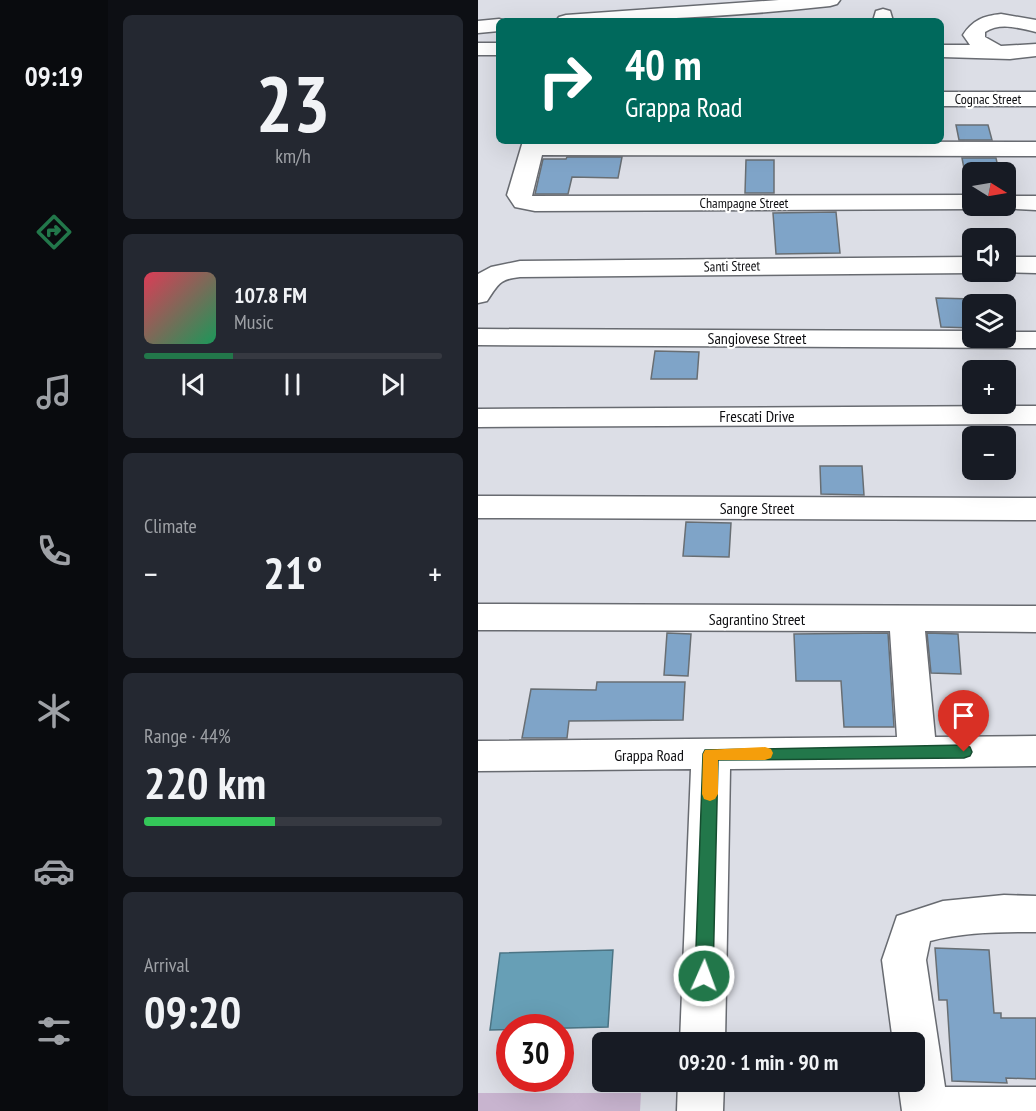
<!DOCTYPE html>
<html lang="en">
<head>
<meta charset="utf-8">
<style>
  :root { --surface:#171b24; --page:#242831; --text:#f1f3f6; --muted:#9ea1a6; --line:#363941; --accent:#22774a }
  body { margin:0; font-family:"PT Sans Narrow",sans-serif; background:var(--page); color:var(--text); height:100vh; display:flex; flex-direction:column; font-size:22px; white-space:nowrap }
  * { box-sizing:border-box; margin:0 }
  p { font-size:20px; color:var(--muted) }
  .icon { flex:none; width:33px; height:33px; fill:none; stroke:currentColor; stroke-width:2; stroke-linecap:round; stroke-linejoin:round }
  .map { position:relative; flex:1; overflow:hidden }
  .details { display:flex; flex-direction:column; gap:15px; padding:15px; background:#0d0f14; width:370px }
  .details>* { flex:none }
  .guide { position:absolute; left:18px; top:18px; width:448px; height:126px; border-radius:9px; box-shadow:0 6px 24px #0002; background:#00695c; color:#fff; overflow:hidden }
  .needle { width:39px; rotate:101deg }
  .buttons { position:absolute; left:484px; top:162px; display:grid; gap:12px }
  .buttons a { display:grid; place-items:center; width:54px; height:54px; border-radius:9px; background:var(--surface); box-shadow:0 6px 24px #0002; font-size:30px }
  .speed { position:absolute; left:18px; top:1014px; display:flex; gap:12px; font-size:30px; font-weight:700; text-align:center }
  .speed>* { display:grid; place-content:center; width:78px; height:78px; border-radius:50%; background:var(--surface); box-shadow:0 6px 24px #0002; line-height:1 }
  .speed .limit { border:9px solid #d22; background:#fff; color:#111 }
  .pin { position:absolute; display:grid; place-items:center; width:51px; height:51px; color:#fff; margin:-62px -26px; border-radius:50% 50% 50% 0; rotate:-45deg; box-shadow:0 0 6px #0007 }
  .pin .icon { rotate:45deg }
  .me { position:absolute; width:66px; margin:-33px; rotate:2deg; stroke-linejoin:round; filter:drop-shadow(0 0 4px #0008) }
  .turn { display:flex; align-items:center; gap:21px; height:126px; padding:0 30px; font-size:27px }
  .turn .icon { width:78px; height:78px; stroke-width:2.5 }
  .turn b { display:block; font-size:42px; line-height:51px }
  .big { font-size:45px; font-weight:700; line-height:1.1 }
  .details .tile { flex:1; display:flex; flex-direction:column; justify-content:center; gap:9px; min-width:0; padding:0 21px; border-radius:9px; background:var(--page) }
  .details .dial { align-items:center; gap:0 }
  .dial b { font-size:78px; line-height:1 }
  .song { display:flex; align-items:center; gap:18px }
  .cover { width:72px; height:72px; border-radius:9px; background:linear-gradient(135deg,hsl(350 70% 55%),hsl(150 70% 35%)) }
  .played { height:6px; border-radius:3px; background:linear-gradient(90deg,var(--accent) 30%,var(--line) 30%) }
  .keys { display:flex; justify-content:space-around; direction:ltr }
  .heat { display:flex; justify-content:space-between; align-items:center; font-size:33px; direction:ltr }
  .charge { height:9px; border-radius:4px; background:linear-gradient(90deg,#34c759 44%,var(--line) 0) }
  .trip { position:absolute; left:114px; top:1032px; width:333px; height:60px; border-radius:9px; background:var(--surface); box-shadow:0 6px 24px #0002; font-weight:700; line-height:60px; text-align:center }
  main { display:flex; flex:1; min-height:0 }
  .menu { display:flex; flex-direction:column; width:108px; justify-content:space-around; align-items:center; background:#090b0e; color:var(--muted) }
  .menu .icon { width:42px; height:42px }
  .menu .active { color:var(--accent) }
  .menu b { font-size:27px; color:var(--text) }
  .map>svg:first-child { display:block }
</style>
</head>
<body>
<main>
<nav class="menu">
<b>09:19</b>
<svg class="icon active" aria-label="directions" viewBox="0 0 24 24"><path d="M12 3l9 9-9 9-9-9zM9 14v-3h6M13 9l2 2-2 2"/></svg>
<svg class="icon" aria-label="music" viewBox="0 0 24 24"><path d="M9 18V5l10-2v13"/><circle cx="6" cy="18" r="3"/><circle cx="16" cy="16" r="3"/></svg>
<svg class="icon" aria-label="phone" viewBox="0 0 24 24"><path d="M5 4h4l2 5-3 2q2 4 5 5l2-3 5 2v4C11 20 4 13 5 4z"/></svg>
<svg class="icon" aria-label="climate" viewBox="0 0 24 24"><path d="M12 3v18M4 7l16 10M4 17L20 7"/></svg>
<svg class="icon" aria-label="car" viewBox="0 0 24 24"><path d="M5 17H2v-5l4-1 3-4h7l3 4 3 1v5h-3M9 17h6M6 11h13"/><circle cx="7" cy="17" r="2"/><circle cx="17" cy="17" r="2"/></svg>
<svg class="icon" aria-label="filters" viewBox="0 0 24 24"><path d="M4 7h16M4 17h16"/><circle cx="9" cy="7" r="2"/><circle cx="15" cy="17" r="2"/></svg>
</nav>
<section class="details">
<div class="tile dial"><b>23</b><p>km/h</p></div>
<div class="tile">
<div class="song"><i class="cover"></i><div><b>107.8 FM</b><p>Music</p></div></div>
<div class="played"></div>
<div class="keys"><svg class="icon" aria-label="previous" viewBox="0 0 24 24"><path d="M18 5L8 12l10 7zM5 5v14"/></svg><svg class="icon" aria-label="pause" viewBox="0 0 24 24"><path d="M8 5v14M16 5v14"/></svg><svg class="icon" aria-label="next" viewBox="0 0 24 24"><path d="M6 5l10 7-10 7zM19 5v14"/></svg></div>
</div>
<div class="tile"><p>Climate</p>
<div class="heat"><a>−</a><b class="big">21°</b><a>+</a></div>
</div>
<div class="tile"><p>Range · 44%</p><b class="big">220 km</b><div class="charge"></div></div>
<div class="tile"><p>Arrival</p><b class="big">09:20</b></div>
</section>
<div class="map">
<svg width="558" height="1111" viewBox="0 0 558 1111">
  <rect width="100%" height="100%" fill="#dcdee6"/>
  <path fill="#c8b4cf" d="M0,1093H163L162,1111H0Z"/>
  <path fill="#679fb6" stroke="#4c7484" stroke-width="1.5" d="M135,950L130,1027L12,1030L22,953Z"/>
  <g fill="#7fa4c8" stroke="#686e73" stroke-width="1.5">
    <path d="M478,125H510L514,140H481Z"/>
    <path d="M89,157H144L140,178L94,177L90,194H57L65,159H88Z"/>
    <path d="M484,158H518L521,172L487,174Z"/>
    <path d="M268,160H296V193H267Z"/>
    <path d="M358,212L362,253L298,254L295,213Z"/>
    <path d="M458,298L495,299V328L463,327Z"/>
    <path d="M177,351L221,352L219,379H173Z"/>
    <path d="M342,466H384L386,495L343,494Z"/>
    <path d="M208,522L253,523L251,557L205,556Z"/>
    <path d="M189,633L213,634L210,676L186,675Z"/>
    <path d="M410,633L416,727H366L363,681H318L316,634Z"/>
    <path d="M449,633L480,634L483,674L453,673Z"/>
    <path d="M119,682H207L205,720L91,721L89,738H44L53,689L118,690Z"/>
    <path d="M457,948L511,950L516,1013H523V1018H558V1079L528,1078L529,1083L474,1081L469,1000H461Z"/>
  </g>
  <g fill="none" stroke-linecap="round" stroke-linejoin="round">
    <defs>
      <g id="minor">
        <path d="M301,0H362L359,4L352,6C261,16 170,21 78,21L81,17L88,15Z"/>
        <path d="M405,9L412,11L415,21H395L398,11Z"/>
        <path d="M523,14L558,20V32C541,28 522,22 507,32V37L523,46L558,44V56L532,59L464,57V45H492L485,35C495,20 505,16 523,14Z"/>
        <path d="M21,19L28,21H21V31L0,33V21Z"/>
        <rect x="0" y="43" width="21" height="12"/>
        <rect x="464" y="92" width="94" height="14"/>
        <path d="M45,141L558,142V156L64,155L54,196L495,195V206H505L495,209L57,211L37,207L29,195Z"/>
        <path d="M528,196H558V210L519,208L518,206H528Z"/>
        <path d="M495,257V272H500L495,273L42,277C21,279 20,285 9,301L0,303V274L13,267L42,261Z"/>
        <path d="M528,257H558V273L523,272H528Z"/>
        <path d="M0,329L495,331V338H528V332H558V348L0,345Z"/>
        <path d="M558,406V424L0,427V409Z"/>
        <path d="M0,496L558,498V520L0,518Z"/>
        <path d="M0,604L558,606V632L447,631L457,737L558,736V766L252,769L247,1042H202L213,769L0,771V741L419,737L412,631L0,630Z"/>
        <path d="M526,895L558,896V932C522,932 487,932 452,941L448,960L467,1087H558V1111H424L420,1082H436V1042H415L404,960L419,916L465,901Z"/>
        <path d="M200,1082H246L245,1111H199Z"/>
      </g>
    </defs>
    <use href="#minor" stroke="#686b71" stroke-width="3"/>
    <use href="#minor" fill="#fff" fill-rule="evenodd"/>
  </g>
  <path fill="#22774a" stroke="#164d30" stroke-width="1.5" d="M486,745L492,747L494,752L492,756L486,758L240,760L235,976L232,982L226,984L220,982L217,976L225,754L227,750Z"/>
  <path fill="#f59e0b" d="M287,747L293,749L295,753L293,758L287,760H240V794L237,799L232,801L226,799L224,794L225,754L227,750Z"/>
  <g text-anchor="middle" stroke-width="4.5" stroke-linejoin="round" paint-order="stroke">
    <g font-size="14" fill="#0e0e11" stroke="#fff">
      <text x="510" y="104">Cognac Street</text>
      <text x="266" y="208">Champagne Street</text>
      <text transform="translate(254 266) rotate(-1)" y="5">Santi Street</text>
    </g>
    <g font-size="16" fill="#0e0e11" stroke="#fff">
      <text x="279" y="344">Sangiovese Street</text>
      <text x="279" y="422">Frescati Drive</text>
      <text x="279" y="514">Sangre Street</text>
      <text x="279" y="625">Sagrantino Street</text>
      <text x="171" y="761">Grappa Road</text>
    </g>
  </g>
</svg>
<div class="buttons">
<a><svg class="needle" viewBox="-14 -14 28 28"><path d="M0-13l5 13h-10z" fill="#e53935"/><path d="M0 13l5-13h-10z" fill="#9ea1a6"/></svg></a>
<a><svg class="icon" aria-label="sound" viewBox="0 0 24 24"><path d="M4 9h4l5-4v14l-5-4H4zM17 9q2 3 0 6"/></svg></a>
<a><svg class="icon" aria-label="layers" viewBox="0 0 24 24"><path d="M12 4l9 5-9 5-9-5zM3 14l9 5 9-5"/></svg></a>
<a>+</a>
<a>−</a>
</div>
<div class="speed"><div class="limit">30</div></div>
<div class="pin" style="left:486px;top:752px;background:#d93025"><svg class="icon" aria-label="arrive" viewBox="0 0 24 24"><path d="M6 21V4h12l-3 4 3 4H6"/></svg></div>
<svg class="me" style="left:226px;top:976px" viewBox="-20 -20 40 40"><circle r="17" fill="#22774a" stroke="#fff" stroke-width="3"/><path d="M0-11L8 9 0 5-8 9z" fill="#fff"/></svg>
<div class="trip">09:20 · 1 min · 90 m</div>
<div class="guide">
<div class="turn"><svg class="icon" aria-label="right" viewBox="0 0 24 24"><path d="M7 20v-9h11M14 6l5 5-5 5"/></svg><div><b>40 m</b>Grappa Road</div></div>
</div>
</div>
</main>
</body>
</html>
